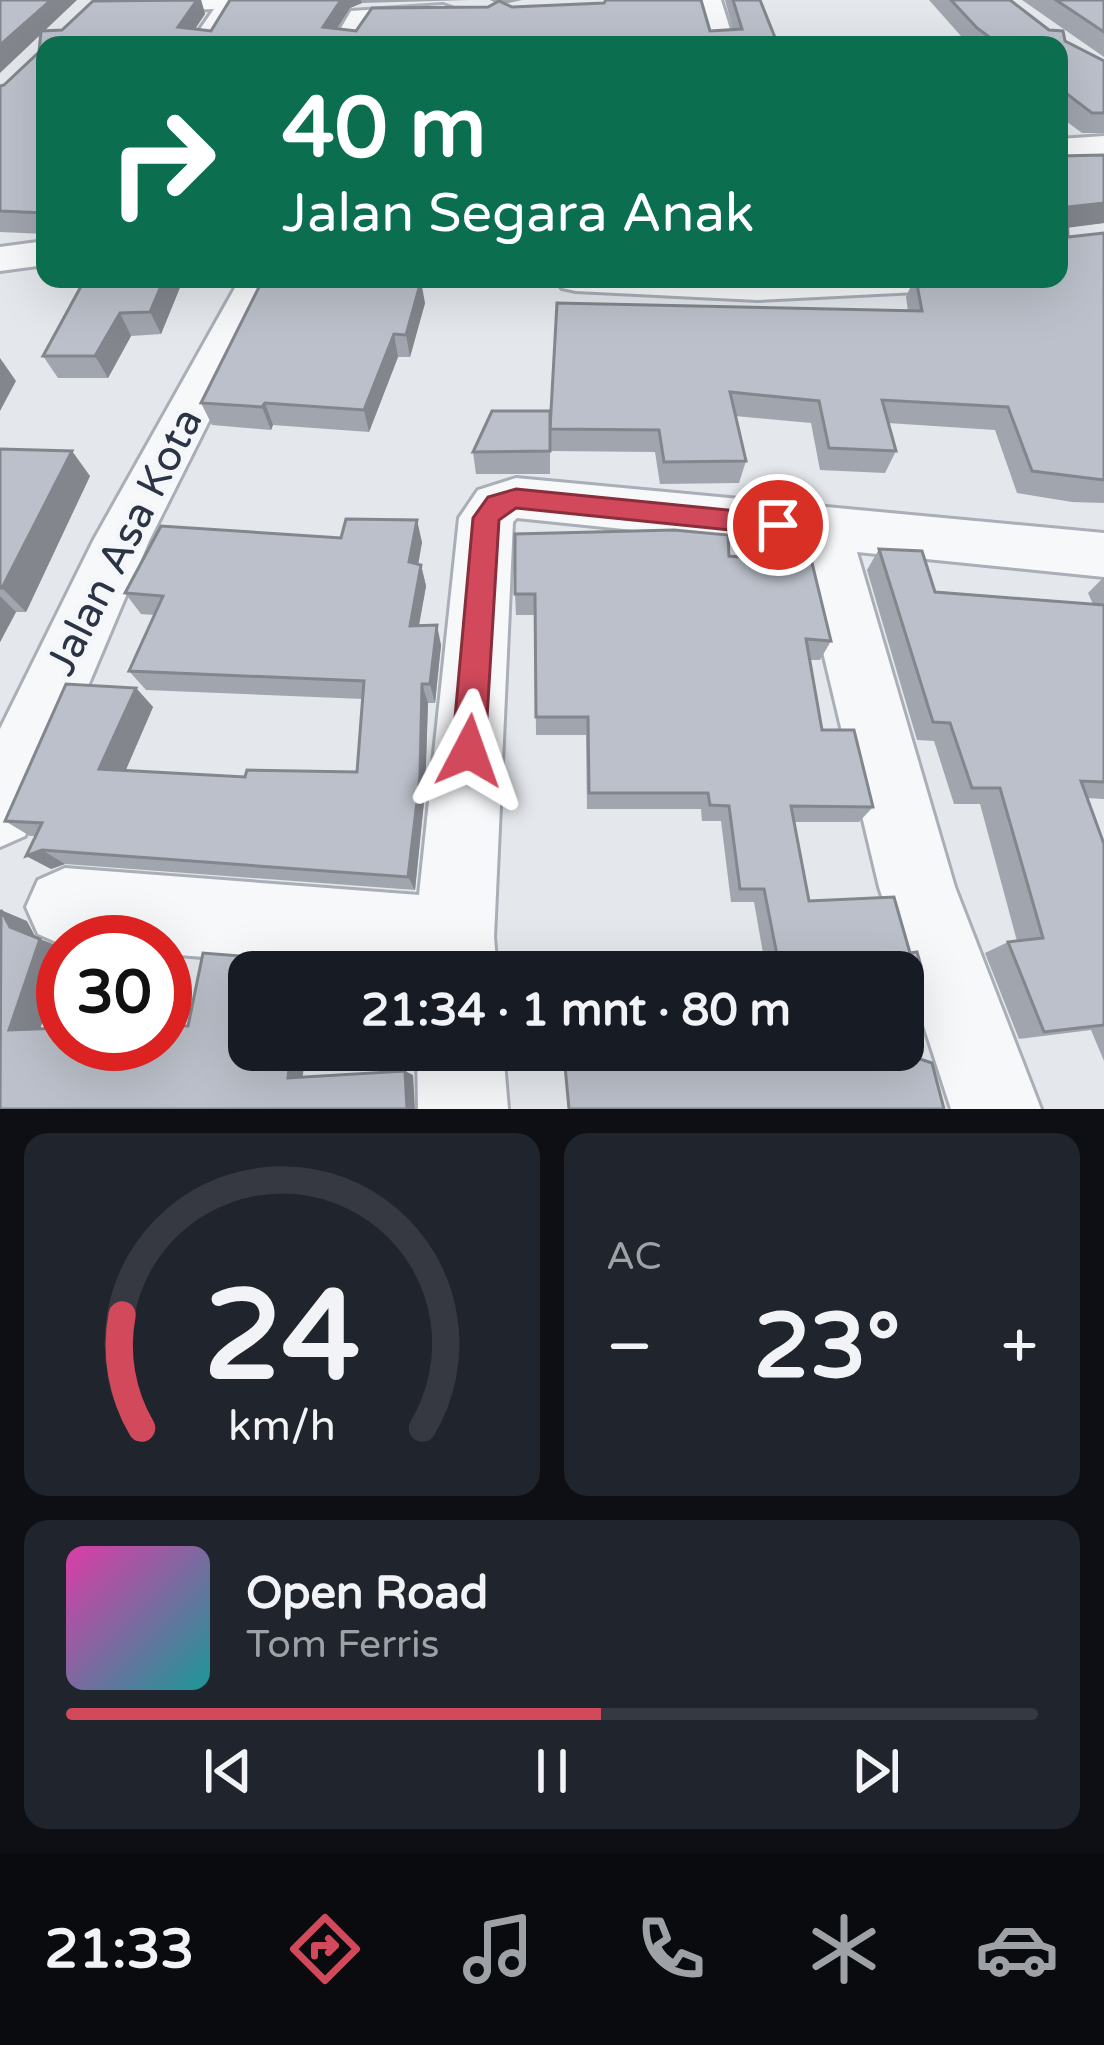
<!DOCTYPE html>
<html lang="id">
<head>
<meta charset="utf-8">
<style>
  :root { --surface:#171b24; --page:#20242c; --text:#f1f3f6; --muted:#9ea1a6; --line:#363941; --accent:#d1495b }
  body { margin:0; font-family:"Varela Round",sans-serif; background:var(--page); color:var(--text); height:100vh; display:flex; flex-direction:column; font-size:45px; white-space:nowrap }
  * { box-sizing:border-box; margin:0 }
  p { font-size:39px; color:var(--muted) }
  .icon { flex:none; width:66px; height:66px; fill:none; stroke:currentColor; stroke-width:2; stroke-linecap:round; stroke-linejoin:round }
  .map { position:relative; height:1109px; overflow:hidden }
  .drawer { display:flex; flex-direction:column; gap:24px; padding:24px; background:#0d0f14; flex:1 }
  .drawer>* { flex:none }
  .banner { position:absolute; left:36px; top:36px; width:1032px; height:252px; border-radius:24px; box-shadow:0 12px 48px #0002; background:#0b6e4f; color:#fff; overflow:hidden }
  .speed { position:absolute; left:36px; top:915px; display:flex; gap:24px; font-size:60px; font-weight:700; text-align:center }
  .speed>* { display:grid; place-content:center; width:156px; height:156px; border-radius:50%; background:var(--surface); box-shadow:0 12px 48px #0002; line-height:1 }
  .speed .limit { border:18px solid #d22; background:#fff; color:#111 }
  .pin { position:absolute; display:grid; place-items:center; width:102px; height:102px; color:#fff; margin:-51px; border:6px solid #fff; border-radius:50%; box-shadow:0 3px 12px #0007 }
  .me { position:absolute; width:132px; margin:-66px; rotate:4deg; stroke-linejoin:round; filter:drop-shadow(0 0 9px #0008) }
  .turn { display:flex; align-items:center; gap:42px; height:252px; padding:0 48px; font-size:54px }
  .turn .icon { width:156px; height:156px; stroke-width:2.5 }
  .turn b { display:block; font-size:84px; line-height:102px }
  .big { font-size:90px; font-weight:700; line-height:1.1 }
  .drawer .tile { flex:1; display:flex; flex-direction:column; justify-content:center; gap:18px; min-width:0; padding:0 42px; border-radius:24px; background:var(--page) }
  .drawer .dial { align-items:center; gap:0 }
  .dial svg { height:312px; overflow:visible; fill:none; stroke:var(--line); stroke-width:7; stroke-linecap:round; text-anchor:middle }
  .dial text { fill:var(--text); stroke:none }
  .song { display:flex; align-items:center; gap:36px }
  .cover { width:144px; height:144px; border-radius:18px; background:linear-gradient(135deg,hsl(320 70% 55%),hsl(180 70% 35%)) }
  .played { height:12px; border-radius:6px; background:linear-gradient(90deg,var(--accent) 55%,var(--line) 55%) }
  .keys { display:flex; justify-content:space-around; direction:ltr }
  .heat { display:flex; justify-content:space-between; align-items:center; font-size:66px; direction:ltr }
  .drawer .tiles { flex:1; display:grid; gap:24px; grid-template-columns:1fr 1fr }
  .tile:last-child { grid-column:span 2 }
  .trip { position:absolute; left:228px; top:951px; width:696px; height:120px; border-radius:24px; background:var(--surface); box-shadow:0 12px 48px #0002; font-weight:700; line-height:120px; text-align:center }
  .menu { display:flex; height:192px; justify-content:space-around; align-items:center; background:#090b0e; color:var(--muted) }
  .menu .icon { width:84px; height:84px }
  .menu .current { color:var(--accent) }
  .menu b { font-size:54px; color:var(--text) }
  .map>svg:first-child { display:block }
</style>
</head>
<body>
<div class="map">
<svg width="1104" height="1109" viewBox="0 0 1104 1109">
  <rect width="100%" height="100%" fill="#e4e7ec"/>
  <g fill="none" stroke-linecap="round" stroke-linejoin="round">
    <defs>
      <g id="street">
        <path d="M113,0H240L242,4L217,45H189L214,9L122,12L113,10Z"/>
        <path d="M697,0H721L735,45H707Z"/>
        <path d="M443,5L452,8L456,13L452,18L369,23L359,45H331L351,11Z"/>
        <path d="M1104,136V156L1059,159V139Z"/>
        <path d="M45,241V265L0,271V247Z"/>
        <path d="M240,279H280L149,541L25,836L0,847V729L93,541Z"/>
        <path d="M556,279H958L952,288L938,291L757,300L576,291L562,288Z"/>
        <path d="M516,478L1104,533V577L857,552L955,887L1041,1109H951L879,887L798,547L517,518L513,522L494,937L497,972H395L165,954V942L63,945L38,934L26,907L38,880L65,868L419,895L459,518L478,490Z"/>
        <path d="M417,1050H503L508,1109H418Z"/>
      </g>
    </defs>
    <use href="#street" stroke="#a9aeb7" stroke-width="6"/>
    <use href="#street" fill="#f7f8fa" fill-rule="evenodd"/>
  </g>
  <g fill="#a1a5ae">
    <path d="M201,0L205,14L195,29L211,31L230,0H469L362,3L350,8L337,29L356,31L488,7L496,3L490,0H522L505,4L512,7L604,3V0H701L710,31L733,30L725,0H760L778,45H45V234L0,232V86L4,85L39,52L45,31L62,30L93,1Z"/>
    <path d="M929,0H1010L1065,41L1104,61V133H1082L1059,116V45H969Z"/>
    <path d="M1022,0H1104V57Z"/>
    <path d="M1059,156L1104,223L1068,227V237L1104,233V503L1072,502L1017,493L995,430L888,423L896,451L885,473L820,470L811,423L735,416L746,461L739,483L660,484L655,452L550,451V429L908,311L906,297L914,279H1059Z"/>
    <path d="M85,279H237L230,287L181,285L161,334L131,336L108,378H58L43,356Z"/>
    <path d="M425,303L410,357H398L369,432L273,425L271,430L212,425L201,403Z"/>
    <path d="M550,411V474H476L473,452Z"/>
    <path d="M0,449L90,476L26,612H16L0,642Z"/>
    <path d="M341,538L422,542L418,564L421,565L426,586L419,626L441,645L435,703H428L425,792L415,890L65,864L51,869L36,836H30L5,821L136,688L153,707L125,771L245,777L357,772L363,699L146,690L129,671L154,615L141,614L125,593Z"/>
    <path d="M879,549L935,592L1093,604L1088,593L1104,577V799L1087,798L1104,844V1061L1091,1030L1019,1039L985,953L1008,942L1017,941L980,804H954L934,741L917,740L867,570Z"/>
    <path d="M729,556L831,641L820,660H810L822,730L873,807L859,822H794L809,901L910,953L917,971L918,1040L903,1044V972H775L774,969L766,970L754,902H731L721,821H702L701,809H587L586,735H536L535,615H516L515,594Z"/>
    <path d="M788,1050H893L944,1109H568L565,1066L789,1058Z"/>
  </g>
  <g fill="#83868d">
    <path d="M51,0H77L0,73V45Z"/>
    <path d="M197,0H201L205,14L184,45L178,27Z"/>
    <path d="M341,0H361L362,3L350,8L326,45L323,27Z"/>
    <path d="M1104,203V223L1059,229L1067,207Z"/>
    <path d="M164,279H179L181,285L161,334L150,312Z"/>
    <path d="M421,281L425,303L410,357L406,335Z"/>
    <path d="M120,313L131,336L108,378L95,356Z"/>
    <path d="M394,334L398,357L369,432L364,410Z"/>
    <path d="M0,358L16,381L0,411Z"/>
    <path d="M265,403L273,425L271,430L262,407Z"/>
    <path d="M72,451L90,476L26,612L2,588Z"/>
    <path d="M417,520L422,542L415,583L409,562Z"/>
    <path d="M421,565L426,586L415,646L410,626Z"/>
    <path d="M0,596L16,612L0,642Z"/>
    <path d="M437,625L441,645L435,703L430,684Z"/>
    <path d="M422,684L428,703L425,792L415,890L408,877Z"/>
    <path d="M136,688L153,707L119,786L99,769Z"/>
    <path d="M42,850L65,864L51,869L26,856Z"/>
    <path d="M1,910L27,921L36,938L10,927Z"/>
    <path d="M40,939L63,948V957L38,1036L9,1030Z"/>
    <path d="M301,961L314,970V972H300Z"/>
    <path d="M291,1050H306L302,1082L288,1078Z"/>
    <path d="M405,1071L413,1075L415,1109H407Z"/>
  </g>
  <g fill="#bbc0ca" stroke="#83868d" stroke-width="3">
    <path d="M0,0H51L0,45Z"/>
    <path d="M197,0L178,27L211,31L230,0H341L323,27L356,31L372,8L488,7L499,1L512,7L604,3L606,0H701L710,31L742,29L733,0H760L778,45H45V213L0,211V86L4,85L39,52L41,31L62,30L93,1Z"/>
    <path d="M951,0H1010L1049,30L1063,31L1065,41L1104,61V113H1092L1059,88V45H1000L977,28Z"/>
    <path d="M1056,0H1104V32Z"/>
    <path d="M1104,155V203L1067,207L1068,237L1104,233V480L1032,471L1008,407L882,400L896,451L829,448L819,401L730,392L746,461L664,462L659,430L550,429L557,303L922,311L916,279H1059V156Z"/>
    <path d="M85,279H164L150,312L120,313L95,356H43Z"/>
    <path d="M263,279L421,281L406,335L394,334L364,410L265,403L262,407L201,403Z"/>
    <path d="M492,411H550V451L473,452Z"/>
    <path d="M0,449L72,451L2,588H0Z"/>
    <path d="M346,519L417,520L409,562L421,565L410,626L437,625L430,684H422L420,776L408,877L42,850L26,856L42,823L5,821L66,684L136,688L99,769L245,777L247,770L357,772L364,681L129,671L163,596L125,593L161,526L341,538Z"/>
    <path d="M674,530L728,535L729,556L812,563L831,641L806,639L822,730H854L873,807L791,806L809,901L894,897L910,953L917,952L921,966L917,971L918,1040L903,1041V972H788L786,960H778L764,889H740L729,806L710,805L708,793H589L588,717H536L535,594H515V534Z"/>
    <path d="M879,549L922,551L935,592L1104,605V782L1081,781L1104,844V1025L1044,1032L1008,942L1043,938L1000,788H972L950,723L933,722Z"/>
    <path d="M1,910L10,927L40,939L9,1030L63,1028V1044H165V1026H188L203,953L301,961L300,972H249V1050H291L288,1078L405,1071L407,1109H0Z"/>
    <path d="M718,1050H720L722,1059L803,1058L802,1050H893L932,1063L944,1109H569L565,1066Z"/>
  </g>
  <path fill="#d1495b" stroke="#882f3b" stroke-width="3" d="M516,489L778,515L791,525L778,535L516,508L499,520L485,751L480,762L469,766L457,762L452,751L473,518L488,497Z"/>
  <g text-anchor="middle" stroke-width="10" stroke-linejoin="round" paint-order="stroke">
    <g font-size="42" fill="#2b3445" stroke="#f4f6f9">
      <text transform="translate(123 541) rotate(-63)" y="15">Jalan Asa Kota</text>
    </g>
  </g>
</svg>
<div class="speed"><div class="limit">30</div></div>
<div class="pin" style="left:778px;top:525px;background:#d93025"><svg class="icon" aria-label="arrive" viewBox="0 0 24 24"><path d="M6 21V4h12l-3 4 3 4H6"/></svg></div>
<svg class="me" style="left:469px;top:751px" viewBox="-20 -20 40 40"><path d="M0-17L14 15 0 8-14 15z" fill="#d1495b" stroke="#fff" stroke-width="4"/></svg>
<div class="trip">21:34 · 1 mnt · 80 m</div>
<div class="banner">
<div class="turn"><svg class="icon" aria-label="right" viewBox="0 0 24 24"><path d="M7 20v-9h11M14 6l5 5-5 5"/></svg><div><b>40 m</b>Jalan Segara Anak</div></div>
</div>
</div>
<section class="drawer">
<div class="tiles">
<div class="tile dial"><svg viewBox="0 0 100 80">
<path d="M14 69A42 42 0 1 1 86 69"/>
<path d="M14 69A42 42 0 0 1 9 40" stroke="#d1495b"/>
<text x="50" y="56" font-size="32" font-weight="700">24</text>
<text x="50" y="72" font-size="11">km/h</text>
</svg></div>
<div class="tile"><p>AC</p>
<div class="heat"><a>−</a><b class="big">23°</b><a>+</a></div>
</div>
<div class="tile">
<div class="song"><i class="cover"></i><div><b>Open Road</b><p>Tom Ferris</p></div></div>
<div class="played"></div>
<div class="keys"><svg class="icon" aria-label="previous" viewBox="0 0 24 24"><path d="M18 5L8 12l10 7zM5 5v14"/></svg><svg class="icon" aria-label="pause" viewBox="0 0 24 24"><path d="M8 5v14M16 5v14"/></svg><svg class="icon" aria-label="next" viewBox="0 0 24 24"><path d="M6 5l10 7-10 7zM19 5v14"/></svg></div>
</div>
</div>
</section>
<nav class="menu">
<b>21:33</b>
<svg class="icon current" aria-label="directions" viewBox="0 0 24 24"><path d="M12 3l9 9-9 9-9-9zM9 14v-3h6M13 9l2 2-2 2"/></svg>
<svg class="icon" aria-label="music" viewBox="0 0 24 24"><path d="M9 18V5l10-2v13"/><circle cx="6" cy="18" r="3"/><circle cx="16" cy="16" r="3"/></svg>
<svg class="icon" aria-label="phone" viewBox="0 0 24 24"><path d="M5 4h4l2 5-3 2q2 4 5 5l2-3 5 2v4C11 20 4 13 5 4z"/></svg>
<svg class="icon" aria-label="climate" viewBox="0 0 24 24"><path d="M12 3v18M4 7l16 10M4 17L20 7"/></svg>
<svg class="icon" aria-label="car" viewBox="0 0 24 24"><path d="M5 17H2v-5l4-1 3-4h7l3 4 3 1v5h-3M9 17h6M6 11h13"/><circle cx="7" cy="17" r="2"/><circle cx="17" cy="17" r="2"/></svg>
</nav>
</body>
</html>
